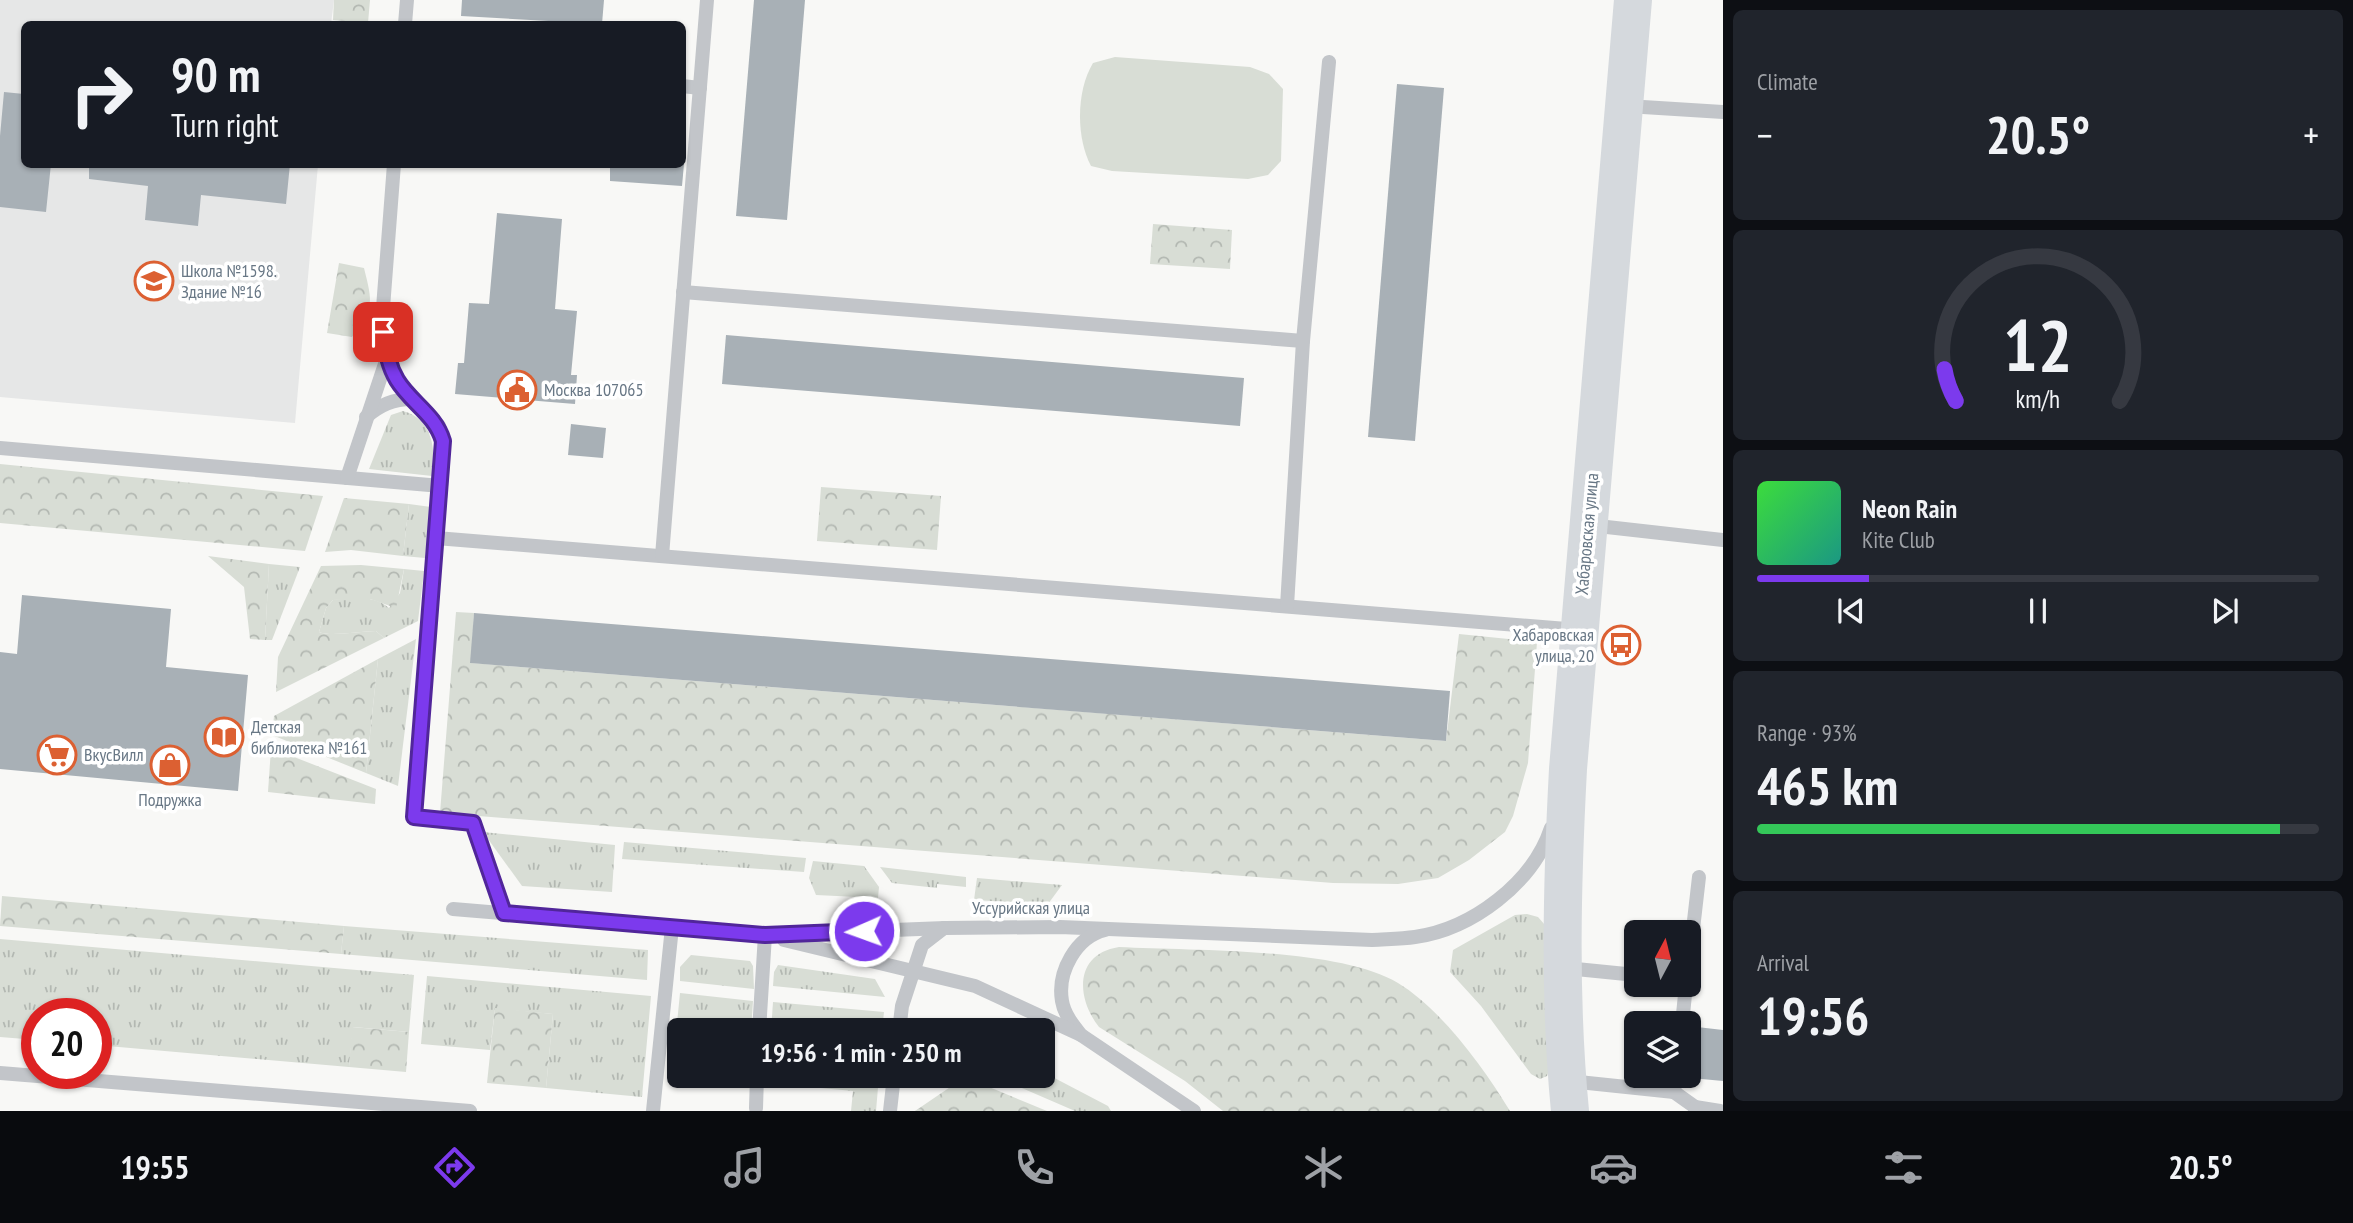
<!DOCTYPE html>
<html lang="en">
<head>
<meta charset="utf-8">
<style>
  :root { --surface:#171b24; --page:#20242c; --text:#f1f3f6; --muted:#9ea1a6; --line:#363941; --accent:#7c3aed }
  body { margin:0; font-family:"PT Sans Narrow",sans-serif; background:var(--page); color:var(--text); height:100vh; display:flex; flex-direction:column; font-size:26px; white-space:nowrap }
  * { box-sizing:border-box; margin:0 }
  p { font-size:23px; color:var(--muted) }
  .icon { flex:none; width:38px; height:38px; fill:none; stroke:currentColor; stroke-width:2; stroke-linecap:round; stroke-linejoin:round }
  .map { position:relative; flex:1; overflow:hidden }
  .drawer { display:flex; flex-direction:column; gap:10px; padding:10px; background:#0d0f14; width:630px }
  .drawer>* { flex:none }
  .top-card { position:absolute; left:21px; top:21px; width:665px; height:147px; border-radius:10px; box-shadow:0 2px 5px #0004; background:#171b24; color:var(--text); overflow:hidden }
  .needle { width:46px; rotate:7deg }
  .tools { position:absolute; left:1624px; top:920px; display:grid; gap:14px }
  .tools a { display:grid; place-items:center; width:77px; height:77px; border-radius:10px; background:var(--surface); box-shadow:0 2px 5px #0004; font-size:35px }
  .speed { position:absolute; left:21px; top:998px; display:flex; gap:14px; font-size:35px; font-weight:700; text-align:center }
  .speed>* { display:grid; place-content:center; width:91px; height:91px; border-radius:50%; background:var(--surface); box-shadow:0 2px 5px #0004; line-height:1 }
  .speed .limit { border:10px solid #d22; background:#fff; color:#111 }
  .pin { position:absolute; display:grid; place-items:center; width:60px; height:60px; color:#fff; margin:-30px; border-radius:14px; box-shadow:0 4px 10px #0006 }
  .me { position:absolute; width:77px; margin:-38px; rotate:268deg; stroke-linejoin:round; filter:drop-shadow(0 0 5px #0008) }
  .turn { display:flex; align-items:center; gap:24px; height:147px; padding:0 35px; font-size:32px }
  .turn .icon { width:91px; height:91px; stroke-width:2.5 }
  .turn b { display:block; font-size:49px; line-height:60px }
  .big { font-size:52px; font-weight:700; line-height:1.1 }
  .drawer .card { flex:1; display:flex; flex-direction:column; justify-content:center; gap:10px; min-width:0; padding:0 24px; border-radius:10px; background:var(--page) }
  .drawer .dial { align-items:center; gap:0 }
  .dial svg { height:182px; overflow:visible; fill:none; stroke:var(--line); stroke-width:7; stroke-linecap:round; text-anchor:middle }
  .dial text { fill:var(--text); stroke:none }
  .song { display:flex; align-items:center; gap:21px }
  .cover { width:84px; height:84px; border-radius:10px; background:linear-gradient(135deg,hsl(120 70% 55%),hsl(170 70% 35%)) }
  .played { height:7px; border-radius:4px; background:linear-gradient(90deg,var(--accent) 20%,var(--line) 20%) }
  .keys { display:flex; justify-content:space-around; direction:ltr }
  .heat { display:flex; justify-content:space-between; align-items:center; font-size:38px; direction:ltr }
  .charge { height:10px; border-radius:5px; background:linear-gradient(90deg,#34c759 93%,var(--line) 0) }
  .trip { position:absolute; left:667px; top:1018px; width:388px; height:70px; border-radius:10px; background:var(--surface); box-shadow:0 2px 5px #0004; font-weight:700; line-height:70px; text-align:center }
  .tabs { display:flex; height:112px; justify-content:space-around; align-items:center; background:#090b0e; color:var(--muted) }
  .tabs .icon { width:49px; height:49px }
  .tabs .current { color:var(--accent) }
  .tabs b { font-size:32px; color:var(--text) }
  main { display:flex; flex:1; min-height:0 }
  .map>svg:first-child { display:block }
</style>
</head>
<body>
<main>
<div class="map">
<svg width="1723" height="1111" viewBox="0 0 1723 1111">
  <defs>
    <pattern id="grass-tufts" width="24" height="20" patternUnits="userSpaceOnUse" patternTransform="scale(1.75)"><rect width="24" height="20" fill="#d8ddd5"/><path d="M3 7l-1-3M5 7V3M7 7l1-3M15 17l-1-3M17 17v-4M19 17l1-3" fill="none" stroke="#b3b8b2"/></pattern>
    <pattern id="forest-crowns" width="20" height="18" patternUnits="userSpaceOnUse" patternTransform="scale(1.75)"><rect width="20" height="18" fill="#d8ddd5"/><path d="M2 6a3 3 0 1 1 6 0M12 15a3 3 0 1 1 6 0" fill="none" stroke="#b3b8b2"/></pattern>
  </defs>
  <rect width="100%" height="100%" fill="#f8f8f6"/>
  <path fill="#e6e7e7" d="M0,0H334L331,24H24V164L318,165L295,423L0,397Z"/>
  <g fill="url(#grass-tufts)">
    <path d="M403,411C433,419 436,450 432,476L369,469L391,415Z"/>
    <path d="M409,504L431,507L425,558L403,556Z"/>
    <path d="M269,564L300,567L272,640H265Z"/>
    <path d="M404,569L424,571L418,621L384,638L376,631C361,631 331,637 319,632L326,608L333,600C352,597 374,595 389,608L400,593Z"/>
    <path d="M416,639L398,786L366,773L378,659Z"/>
    <path d="M483,832L615,845L612,892L522,886Z"/>
    <path d="M624,842L806,858L804,872L622,859Z"/>
    <path d="M813,861L864,866L879,887L878,898L816,895L809,878Z"/>
    <path d="M880,867L966,877V887L937,884V888L892,883Z"/>
    <path d="M977,878L1062,885L1048,904L974,900Z"/>
    <path d="M1527,914L1538,917L1545,925L1550,1068L1547,1076L1540,1079L1531,1074L1481,1006L1450,972L1453,950L1515,915Z"/>
    <path d="M344,926L648,950L647,980L341,954Z"/>
    <path d="M0,939L414,975L409,1032L353,1027L349,1067L96,1045V1013H37V1040L0,1037Z"/>
    <path d="M691,955L750,961L753,966L754,989L680,981V967Z"/>
    <path d="M778,965L875,979L885,997L773,986L774,972Z"/>
    <path d="M427,976L651,996L642,1097L546,1088L553,1014L495,1009L490,1050L421,1044Z"/>
    <path d="M680,993L753,1001L751,1031H679V1074H672Z"/>
    <path d="M773,1002L884,1012L882,1031H771Z"/>
    <path d="M914,1018L947,1031H913Z"/>
    <path d="M1043,1072L1108,1106L1111,1111H1075L994,1076H1043Z"/>
    <path d="M767,1076H879L876,1111H851L853,1091L767,1083Z"/>
  </g>
  <g fill="url(#forest-crowns)">
    <path d="M334,0H370L368,23L333,20Z"/>
    <path d="M1153,224L1232,230L1230,269L1150,264Z"/>
    <path d="M339,263L364,268C373,304 374,307 352,337L327,333Z"/>
    <path d="M0,464L323,496L305,551L0,523Z"/>
    <path d="M821,487L941,496L937,550L817,541Z"/>
    <path d="M344,498L409,504L403,556L351,550L325,552Z"/>
    <path d="M208,556L269,564L265,640L250,639L244,587Z"/>
    <path d="M361,565L404,569L396,608L370,599L333,600L326,608L319,632C330,637 361,631 376,631L384,638L276,692L278,657L321,566Z"/>
    <path d="M456,612L474,613L471,663L1446,741L1459,634L1537,642L1528,763L1513,816L1505,832L1469,860L1438,878L1398,884L1333,883L440,813Z"/>
    <path d="M378,659L366,773L272,735L274,716Z"/>
    <path d="M271,748L376,789L375,804L268,792Z"/>
    <path d="M2,896L344,926L341,954L0,926Z"/>
    <path d="M1119,947C1191,951 1338,947 1398,983C1441,1009 1484,1068 1510,1111H1223L1185,1081L1099,1027C1076,998 1074,954 1119,947Z"/>
    <path d="M495,1008L553,1014L546,1088L487,1083Z"/>
    <path d="M352,1027L409,1032L406,1072L349,1067Z"/>
    <path d="M965,1077L1047,1111H915Z"/>
  </g>
  <path fill="#d8ddd5" d="M1115,57L1250,67L1269,74L1283,89L1281,161L1268,175L1248,179L1112,171L1091,166C1076,138 1076,91 1093,63Z"/>
  <g fill="#a8b0b6">
    <path d="M462,0H604L602,24L461,16Z"/>
    <path d="M754,0H805L787,220L736,216Z"/>
    <path d="M1397,84L1444,88L1415,441L1368,437Z"/>
    <path d="M4,92L24,94V164H51L46,212L0,207V136Z"/>
    <path d="M89,164H290L286,204L201,195L198,226L145,220L148,186L89,179Z"/>
    <path d="M610,164H684L682,186L610,181Z"/>
    <path d="M497,213L562,219L555,309L577,311L571,375H577L575,404L455,394L458,363H464L469,303L489,304Z"/>
    <path d="M726,335L1244,378L1240,426L722,384Z"/>
    <path d="M571,424L606,428L603,458L568,455Z"/>
    <path d="M22,595L171,609L166,667L248,675L238,791L0,769V652L17,654Z"/>
    <path d="M474,613L1450,691L1446,741L470,663Z"/>
    <path d="M1697,1027L1723,1030V1081L1691,1078Z"/>
  </g>
  <g fill="none" stroke-linecap="round" stroke-linejoin="round">
    <g stroke="#c2c5c9" stroke-width="14">
      <path d="M405,24L407,0"/>
      <path d="M682,86L700,88"/>
      <path d="M1627,106L1723,112"/>
      <path d="M394,164L383,308L387,358L397,380L439,426L443,462L414,817L473,823L504,913"/>
      <path d="M683,292L1303,341"/>
      <path d="M366,417C380,405 393,399 412,399"/>
      <path d="M0,448L441,486"/>
      <path d="M347,478L387,358"/>
      <path d="M1589,525L1723,540"/>
      <path d="M436,538L1579,630"/>
      <path d="M662,556L707,0"/>
      <path d="M1287,606L1303,341L1329,62"/>
      <path d="M453,909L765,935L945,928L1060,927L1372,940C1386,939 1401,939 1415,937C1472,929 1533,883 1551,828"/>
      <path d="M1105,930C1076,937 1057,972 1062,1001C1064,1014 1073,1025 1081,1035L1194,1111"/>
      <path d="M784,940L975,986L1081,1035"/>
      <path d="M1689,964L1699,877"/>
      <path d="M1566,968L1636,975"/>
      <path d="M1682,1024L1686,985"/>
      <path d="M759,1031L765,935"/>
      <path d="M899,1031L902,1006L922,945L944,928"/>
      <path d="M0,1073L470,1111"/>
      <path d="M1676,1076L1674,1092L1695,1107V1111"/>
      <path d="M1569,1081L1674,1092"/>
      <path d="M1695,1107L1720,1111"/>
      <path d="M756,1108L757,1076"/>
      <path d="M653,1111L672,927"/>
      <path d="M890,1111L894,1076"/>
    </g>
    <path stroke="#d5d9dd" stroke-width="38" d="M1570,1111C1559,998 1562,882 1568,769L1633,0"/>
  </g>
  <g fill="none" stroke-linecap="round" stroke-linejoin="round">
    <defs>
      <path id="route" d="M383,332C386,349 388,365 397,380C411,403 435,414 443,441L414,817L473,823L504,913L765,935L864,931"/>
    </defs>
    <use href="#route" stroke="#51269a" stroke-width="18"/>
    <use href="#route" stroke="#7c3aed" stroke-width="12"/>
  </g>
  <defs>
    <symbol id="school-ring" viewBox="-11 -11 22 22"><circle r="9.5" fill="#fff" stroke="#dc6032" stroke-width="1.5"/><path d="M0-5L7-2L0 1L-7-2ZM-4 1L0 2.5L4 1V4Q0 6-4 4Z" fill="#dc6032"/></symbol>
    <symbol id="civic-ring" viewBox="-11 -11 22 22"><circle r="9.5" fill="#fff" stroke="#dc6032" stroke-width="1.5"/><path d="M-.6-6.5H3V-4.5H.6V-3L4-1V1h2V6H-6V1h2V-1L-.6-3ZM-1.2 2.5V6h2.4V2.5Z" fill="#dc6032"/></symbol>
    <symbol id="bus-ring" viewBox="-11 -11 22 22"><circle r="9.5" fill="#fff" stroke="#dc6032" stroke-width="1.5"/><path d="M-5-6H5V4H4V6H2V4H-2V6H-4V4H-5ZM-3.5-4V0h7V-4ZM-3.5 1.2v1.5H-2V1.2ZM2 1.2v1.5H3.5V1.2Z" fill="#dc6032"/></symbol>
    <symbol id="library-ring" viewBox="-11 -11 22 22"><circle r="9.5" fill="#fff" stroke="#dc6032" stroke-width="1.5"/><path d="M-6-4Q-3-5.5-.7-3.5V5Q-3 3-6 4ZM6-4Q3-5.5 .7-3.5V5Q3 3 6 4Z" fill="#dc6032"/></symbol>
    <symbol id="supermarket-ring" viewBox="-11 -11 22 22"><circle r="9.5" fill="#fff" stroke="#dc6032" stroke-width="1.5"/><path d="M-6-5.5h2.5l.6 2H6L4.5 2H-2.5L-4.4-4H-6ZM-1.5 3.2a1.3 1.3 0 1 0 .1 0ZM3 3.2a1.3 1.3 0 1 0 .1 0Z" fill="#dc6032"/></symbol>
    <symbol id="shop-ring" viewBox="-11 -11 22 22"><circle r="9.5" fill="#fff" stroke="#dc6032" stroke-width="1.5"/><path d="M-5-2.5h2.3a2.7 3.5 0 0 1 5.4 0H5L5.5 6h-11ZM-1.5-2.5h3a1.5 2.3 0 0 0-3 0Z" fill="#dc6032"/></symbol>
  </defs>
  <g fill-rule="evenodd">
    <use href="#school-ring" x="132" y="259" width="44" height="44"/>
    <use href="#civic-ring" x="495" y="368" width="44" height="44"/>
    <use href="#bus-ring" x="1599" y="623" width="44" height="44"/>
    <use href="#library-ring" x="202" y="715" width="44" height="44"/>
    <use href="#supermarket-ring" x="35" y="733" width="44" height="44"/>
    <use href="#shop-ring" x="148" y="743" width="44" height="44"/>
  </g>
  <g text-anchor="middle" stroke-width="7" stroke-linejoin="round" paint-order="stroke">
    <g font-size="18" fill="#687785" stroke="#fff" text-anchor="start">
      <text x="181" y="277">Школа №1598.<tspan x="181" dy="21">Здание №16</tspan></text>
      <text x="544" y="396">Москва 107065</text>
      <text x="1594" y="641" text-anchor="end">Хабаровская<tspan x="1594" dy="21">улица, 20</tspan></text>
      <text x="251" y="733">Детская<tspan x="251" dy="21">библиотека №161</tspan></text>
      <text x="84" y="761">ВкусВилл</text>
      <text x="170" y="806" text-anchor="middle">Подружка</text>
    </g>
    <g font-size="18" fill="#687785" stroke="#fff">
      <text transform="translate(1587 534) rotate(-85)" y="6">Хабаровская улица</text>
      <text x="1031" y="914">Уссурийская улица</text>
    </g>
  </g>
</svg>
<div class="tools">
<a><svg class="needle" viewBox="-14 -14 28 28"><path d="M0-13l5 13h-10z" fill="#e53935"/><path d="M0 13l5-13h-10z" fill="#9ea1a6"/></svg></a>
<a><svg class="icon" aria-label="layers" viewBox="0 0 24 24"><path d="M12 4l9 5-9 5-9-5zM3 14l9 5 9-5"/></svg></a>
</div>
<div class="speed"><div class="limit">20</div></div>
<div class="pin" style="left:383px;top:332px;background:#d93025"><svg class="icon" aria-label="arrive" viewBox="0 0 24 24"><path d="M6 21V4h12l-3 4 3 4H6"/></svg></div>
<svg class="me" style="left:864px;top:931px" viewBox="-20 -20 40 40"><circle r="17" fill="#7c3aed" stroke="#fff" stroke-width="3"/><path d="M0-11L8 9 0 5-8 9z" fill="#fff"/></svg>
<div class="trip">19:56 · 1 min · 250 m</div>
<div class="top-card">
<div class="turn"><svg class="icon" aria-label="right" viewBox="0 0 24 24"><path d="M7 20v-9h11M14 6l5 5-5 5"/></svg><div><b>90 m</b>Turn right</div></div>
</div>
</div>
<section class="drawer">
<div class="card"><p>Climate</p>
<div class="heat"><a>−</a><b class="big">20.5°</b><a>+</a></div>
</div>
<div class="card dial"><svg viewBox="0 0 100 80">
<path d="M14 69A42 42 0 1 1 86 69"/>
<path d="M14 69A42 42 0 0 1 9 55" stroke="#7c3aed"/>
<text x="50" y="56" font-size="32" font-weight="700">12</text>
<text x="50" y="72" font-size="11">km/h</text>
</svg></div>
<div class="card">
<div class="song"><i class="cover"></i><div><b>Neon Rain</b><p>Kite Club</p></div></div>
<div class="played"></div>
<div class="keys"><svg class="icon" aria-label="previous" viewBox="0 0 24 24"><path d="M18 5L8 12l10 7zM5 5v14"/></svg><svg class="icon" aria-label="pause" viewBox="0 0 24 24"><path d="M8 5v14M16 5v14"/></svg><svg class="icon" aria-label="next" viewBox="0 0 24 24"><path d="M6 5l10 7-10 7zM19 5v14"/></svg></div>
</div>
<div class="card"><p>Range · 93%</p><b class="big">465 km</b><div class="charge"></div></div>
<div class="card"><p>Arrival</p><b class="big">19:56</b></div>
</section>
</main>
<nav class="tabs">
<b>19:55</b>
<svg class="icon current" aria-label="directions" viewBox="0 0 24 24"><path d="M12 3l9 9-9 9-9-9zM9 14v-3h6M13 9l2 2-2 2"/></svg>
<svg class="icon" aria-label="music" viewBox="0 0 24 24"><path d="M9 18V5l10-2v13"/><circle cx="6" cy="18" r="3"/><circle cx="16" cy="16" r="3"/></svg>
<svg class="icon" aria-label="phone" viewBox="0 0 24 24"><path d="M5 4h4l2 5-3 2q2 4 5 5l2-3 5 2v4C11 20 4 13 5 4z"/></svg>
<svg class="icon" aria-label="climate" viewBox="0 0 24 24"><path d="M12 3v18M4 7l16 10M4 17L20 7"/></svg>
<svg class="icon" aria-label="car" viewBox="0 0 24 24"><path d="M5 17H2v-5l4-1 3-4h7l3 4 3 1v5h-3M9 17h6M6 11h13"/><circle cx="7" cy="17" r="2"/><circle cx="17" cy="17" r="2"/></svg>
<svg class="icon" aria-label="filters" viewBox="0 0 24 24"><path d="M4 7h16M4 17h16"/><circle cx="9" cy="7" r="2"/><circle cx="15" cy="17" r="2"/></svg>
<b>20.5°</b>
</nav>
</body>
</html>
